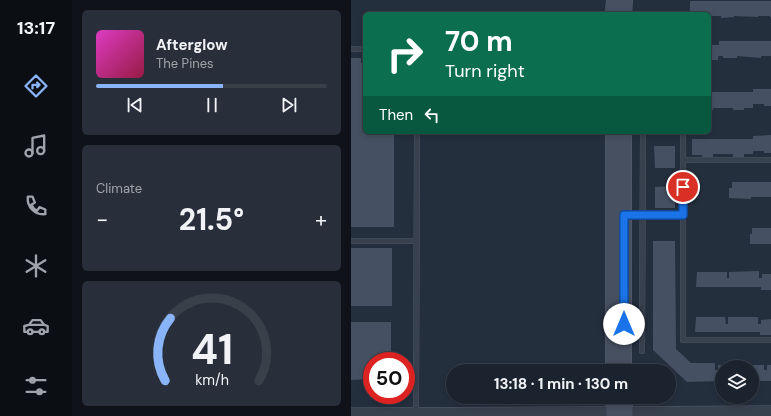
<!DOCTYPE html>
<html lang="en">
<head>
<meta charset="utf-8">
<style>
  :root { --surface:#1b232e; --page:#282f3a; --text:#f1f3f6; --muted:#a0a4aa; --line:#39404a; --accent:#8ab4f8 }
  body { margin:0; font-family:"DM Sans",sans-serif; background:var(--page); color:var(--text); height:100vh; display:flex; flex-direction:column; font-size:15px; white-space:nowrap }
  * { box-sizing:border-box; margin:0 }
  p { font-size:13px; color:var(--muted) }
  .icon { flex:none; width:22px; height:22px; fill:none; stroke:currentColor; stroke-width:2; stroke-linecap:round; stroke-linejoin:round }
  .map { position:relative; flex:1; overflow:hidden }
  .side { display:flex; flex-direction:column; gap:10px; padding:10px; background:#0f1319; width:279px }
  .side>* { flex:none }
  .hud { position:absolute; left:12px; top:12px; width:348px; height:122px; border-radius:6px; box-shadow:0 2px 6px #0003,0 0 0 1px var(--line); background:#0b6e4f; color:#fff; overflow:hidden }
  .buttons { position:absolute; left:364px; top:360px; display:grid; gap:8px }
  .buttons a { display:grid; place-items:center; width:44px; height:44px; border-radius:50%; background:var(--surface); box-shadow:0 2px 6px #0003,0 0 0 1px var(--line); font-size:20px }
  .speed { position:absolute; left:12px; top:352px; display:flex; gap:8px; font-size:20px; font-weight:700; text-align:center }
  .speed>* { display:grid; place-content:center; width:52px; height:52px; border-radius:50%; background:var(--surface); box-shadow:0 2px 6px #0003,0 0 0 1px var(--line); line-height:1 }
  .speed .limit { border:6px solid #d22; background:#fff; color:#111 }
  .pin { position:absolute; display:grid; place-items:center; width:34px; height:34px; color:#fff; margin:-17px; border:2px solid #fff; border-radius:50%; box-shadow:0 1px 4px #0007 }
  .me { position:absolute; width:44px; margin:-22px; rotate:0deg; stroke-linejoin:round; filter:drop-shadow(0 0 3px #0008) }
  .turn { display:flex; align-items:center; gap:14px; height:84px; padding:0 16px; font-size:18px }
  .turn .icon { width:52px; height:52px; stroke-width:2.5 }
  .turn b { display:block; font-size:28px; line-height:34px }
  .then { display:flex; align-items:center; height:38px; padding:0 16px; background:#0003; gap:8px; font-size:15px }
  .big { font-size:30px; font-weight:700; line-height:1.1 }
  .side .tile { flex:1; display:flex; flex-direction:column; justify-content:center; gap:6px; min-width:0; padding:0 14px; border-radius:6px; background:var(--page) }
  .side .dial { align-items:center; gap:0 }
  .dial svg { height:104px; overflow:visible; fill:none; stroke:var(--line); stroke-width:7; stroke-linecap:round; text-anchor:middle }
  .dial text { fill:var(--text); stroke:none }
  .song { display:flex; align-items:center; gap:12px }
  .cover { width:48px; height:48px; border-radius:6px; background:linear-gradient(135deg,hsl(310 70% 55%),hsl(340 70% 35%)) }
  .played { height:4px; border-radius:2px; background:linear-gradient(90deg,var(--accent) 55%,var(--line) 55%) }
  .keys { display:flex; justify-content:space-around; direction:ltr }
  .heat { display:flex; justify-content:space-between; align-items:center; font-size:22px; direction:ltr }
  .trip { position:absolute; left:95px; top:364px; width:230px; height:40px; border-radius:20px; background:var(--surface); box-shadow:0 2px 6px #0003,0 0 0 1px var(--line); font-weight:700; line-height:40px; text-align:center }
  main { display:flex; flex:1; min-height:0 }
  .menu { display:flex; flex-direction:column; width:72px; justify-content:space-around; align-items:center; background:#0b0e12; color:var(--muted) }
  .menu .icon { width:28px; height:28px }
  .menu .current { color:var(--accent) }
  .menu b { font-size:18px; color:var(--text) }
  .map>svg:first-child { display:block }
</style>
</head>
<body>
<main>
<nav class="menu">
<b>13:17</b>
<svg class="icon current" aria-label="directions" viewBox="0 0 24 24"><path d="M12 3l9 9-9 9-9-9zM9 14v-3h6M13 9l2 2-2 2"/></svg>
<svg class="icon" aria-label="music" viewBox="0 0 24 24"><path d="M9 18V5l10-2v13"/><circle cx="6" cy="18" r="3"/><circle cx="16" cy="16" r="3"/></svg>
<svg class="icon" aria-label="phone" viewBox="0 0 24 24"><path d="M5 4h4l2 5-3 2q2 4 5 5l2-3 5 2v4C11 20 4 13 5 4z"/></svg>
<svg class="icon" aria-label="climate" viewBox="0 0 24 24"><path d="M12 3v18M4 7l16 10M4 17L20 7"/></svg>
<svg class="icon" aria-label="car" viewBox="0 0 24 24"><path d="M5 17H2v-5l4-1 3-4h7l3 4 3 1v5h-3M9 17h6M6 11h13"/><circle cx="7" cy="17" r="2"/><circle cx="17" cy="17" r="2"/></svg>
<svg class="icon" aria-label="filters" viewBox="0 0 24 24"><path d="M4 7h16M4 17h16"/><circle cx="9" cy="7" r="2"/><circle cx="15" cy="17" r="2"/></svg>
</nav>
<section class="side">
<div class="tile">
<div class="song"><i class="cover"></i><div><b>Afterglow</b><p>The Pines</p></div></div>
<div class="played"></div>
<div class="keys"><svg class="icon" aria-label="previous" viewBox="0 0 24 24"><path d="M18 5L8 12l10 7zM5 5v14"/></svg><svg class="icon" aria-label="pause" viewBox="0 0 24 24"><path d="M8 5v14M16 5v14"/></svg><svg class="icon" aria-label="next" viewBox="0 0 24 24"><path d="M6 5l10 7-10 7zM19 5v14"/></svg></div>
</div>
<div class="tile"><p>Climate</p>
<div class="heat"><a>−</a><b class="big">21.5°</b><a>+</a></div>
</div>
<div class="tile dial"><svg viewBox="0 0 100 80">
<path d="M14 69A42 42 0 1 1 86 69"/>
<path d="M14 69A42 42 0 0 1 18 21" stroke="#8ab4f8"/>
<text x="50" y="56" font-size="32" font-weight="700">41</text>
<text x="50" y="72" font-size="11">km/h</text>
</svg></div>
</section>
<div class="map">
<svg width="420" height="416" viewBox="0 0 420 416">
  <rect width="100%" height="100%" fill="#242f3e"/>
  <g fill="#455162">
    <path d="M339,1H420V17H419V16H407V17L383,16V17L370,18V16H358V14H339Z"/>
    <path d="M368,41H420V56H410V58L386,56V58H372V56H367V60H361V62H358V45H368Z"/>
    <path d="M0,58H10V63H14V132H43V227H0Z"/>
    <path d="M402,89H420V106H413V104H402V108H393V110H382V108H362V110H358V92H402Z"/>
    <path d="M420,135V153H413V151H402V154H393V157H382V154H362V157H351V155H341V139H402V136Z"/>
    <path d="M303,146H324V168H304Z"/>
    <path d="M381,182H420V197H400V199L378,198V188H381Z"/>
    <path d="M324,186V208H304V187Z"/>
    <path d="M401,228H420V244H399V234H401Z"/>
    <path d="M302,241H324L325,349L340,363H364V370H367V365H389V367H371V381L336,382L302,350Z"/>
    <rect x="0" y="248" width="41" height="58"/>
    <path d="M408,271V278H411V274H420V290H410V287H345L346,272H376V278H378V272Z"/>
    <path d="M345,317H374L375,324H377V317H407V324H410V320L420,319V335H409V332H344Z"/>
    <path d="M0,322H40V361H21V379L0,380Z"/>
    <path d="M392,365H413V370H416V365H420V381H401V367H392Z"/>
  </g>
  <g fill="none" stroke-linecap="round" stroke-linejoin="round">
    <defs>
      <g id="service">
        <path d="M0,49H14"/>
        <path d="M332,132V340H420"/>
        <path d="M332,160H420"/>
        <path d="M274,215H332"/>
        <path d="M0,241H66"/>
        <path d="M291,351L292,132"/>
        <path d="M65,414L66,132"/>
      </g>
      <path id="tertiary" d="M0,415L420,413"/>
      <g id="secondary">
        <path d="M262,14L263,0"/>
        <path d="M273,14L274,0"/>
        <path d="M262,132V371"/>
        <path d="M273,132V371"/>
        <path d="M262,397L263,416"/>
        <path d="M274,397V416"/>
      </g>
    </defs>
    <use href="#service" stroke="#565f6c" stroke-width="6"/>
    <use href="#tertiary" stroke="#565f6c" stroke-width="15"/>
    <use href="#secondary" stroke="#565f6c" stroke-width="16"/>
    <use href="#service" stroke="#38414e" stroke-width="5.5"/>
    <use href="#tertiary" stroke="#38414e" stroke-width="14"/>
    <use href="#secondary" stroke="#465061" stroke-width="15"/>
  </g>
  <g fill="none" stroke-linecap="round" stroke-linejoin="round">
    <defs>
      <path id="route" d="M273,324V215H332V187"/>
    </defs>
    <use href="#route" stroke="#114b97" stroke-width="10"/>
    <use href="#route" stroke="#1a73e8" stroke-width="7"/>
  </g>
</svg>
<div class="buttons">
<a><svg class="icon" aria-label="layers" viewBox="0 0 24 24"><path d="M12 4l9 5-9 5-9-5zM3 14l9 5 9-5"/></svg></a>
</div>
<div class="speed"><div class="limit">50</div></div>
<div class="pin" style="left:332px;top:187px;background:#d93025"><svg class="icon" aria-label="arrive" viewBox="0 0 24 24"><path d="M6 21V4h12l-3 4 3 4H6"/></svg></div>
<svg class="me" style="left:273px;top:324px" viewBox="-20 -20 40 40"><circle r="19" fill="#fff"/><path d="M0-13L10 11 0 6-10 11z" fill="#1a73e8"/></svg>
<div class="trip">13:18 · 1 min · 130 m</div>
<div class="hud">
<div class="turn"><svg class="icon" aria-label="right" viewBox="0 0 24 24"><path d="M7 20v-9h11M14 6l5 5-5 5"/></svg><div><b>70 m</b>Turn right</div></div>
<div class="then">Then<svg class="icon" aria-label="left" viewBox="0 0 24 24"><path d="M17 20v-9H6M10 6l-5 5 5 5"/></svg></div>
</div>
</div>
</main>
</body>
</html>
